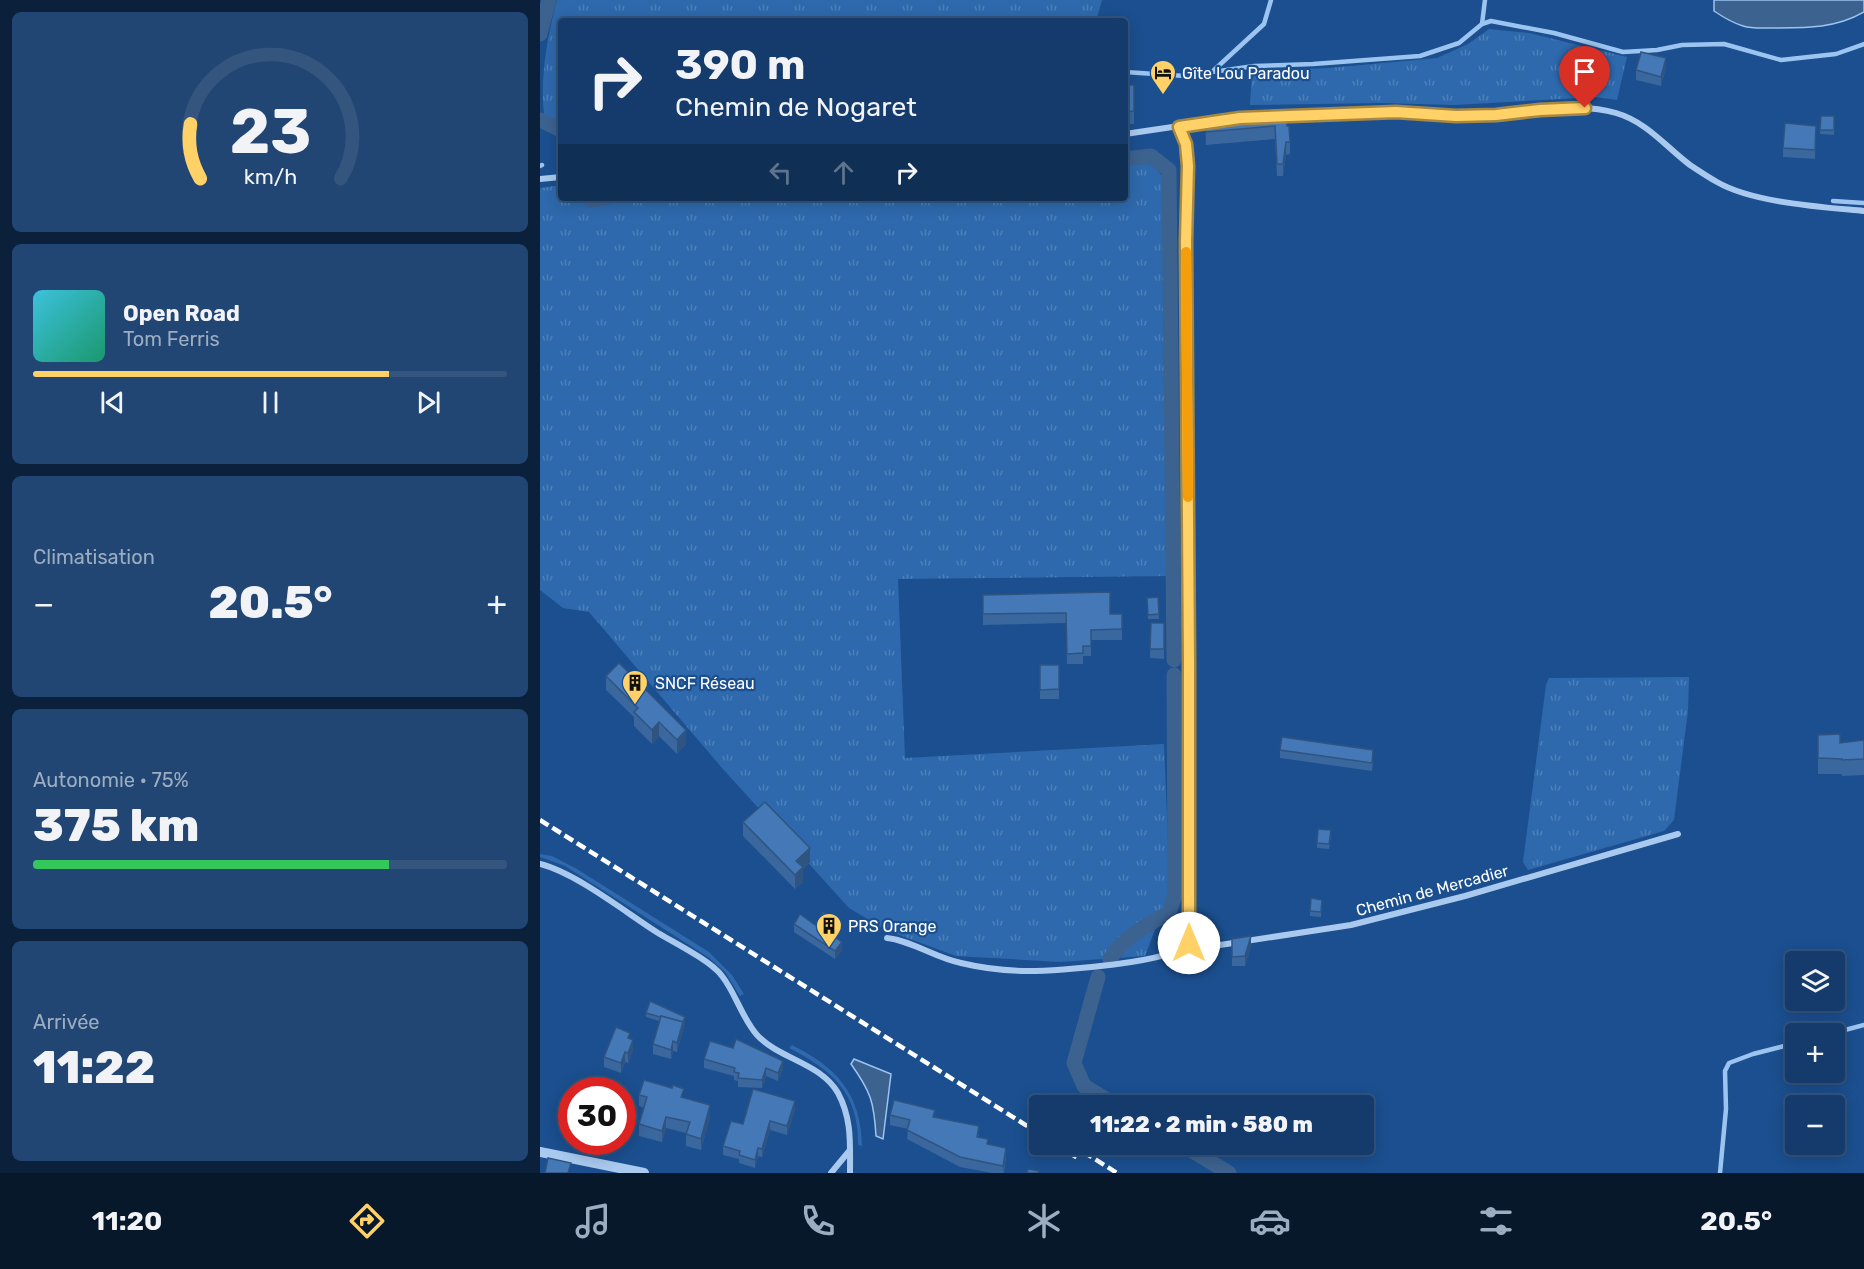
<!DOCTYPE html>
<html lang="fr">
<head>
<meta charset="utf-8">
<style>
  :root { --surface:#143b6b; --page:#214673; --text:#f1f3f6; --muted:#9dadc1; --line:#33557e; --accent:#ffd166 }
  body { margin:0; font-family:Rubik,sans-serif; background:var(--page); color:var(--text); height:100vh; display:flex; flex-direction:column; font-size:22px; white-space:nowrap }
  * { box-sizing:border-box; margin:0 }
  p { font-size:20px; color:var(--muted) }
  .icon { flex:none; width:33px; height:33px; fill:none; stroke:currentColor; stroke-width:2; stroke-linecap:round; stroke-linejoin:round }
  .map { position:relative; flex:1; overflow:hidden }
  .panel { display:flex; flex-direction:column; gap:12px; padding:12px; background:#0b203b; width:540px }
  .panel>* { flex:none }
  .top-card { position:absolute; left:18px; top:18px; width:570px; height:183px; border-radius:6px; box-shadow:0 3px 15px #0003,0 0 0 2px var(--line); background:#143b6b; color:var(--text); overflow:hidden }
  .buttons { position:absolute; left:1245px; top:951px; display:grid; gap:12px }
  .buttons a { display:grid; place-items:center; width:60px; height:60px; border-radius:6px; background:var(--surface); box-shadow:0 3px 15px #0003,0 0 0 2px var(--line); font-size:30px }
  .speed { position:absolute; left:18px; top:1077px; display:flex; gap:12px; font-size:30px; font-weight:700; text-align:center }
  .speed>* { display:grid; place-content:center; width:78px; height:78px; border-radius:50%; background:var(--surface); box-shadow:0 3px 15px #0003,0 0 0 2px var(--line); line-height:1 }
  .speed .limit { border:9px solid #d22; background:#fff; color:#111 }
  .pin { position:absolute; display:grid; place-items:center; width:51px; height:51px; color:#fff; margin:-62px -26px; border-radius:50% 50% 50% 0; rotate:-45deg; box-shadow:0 0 6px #0007 }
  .pin .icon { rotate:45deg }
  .me { position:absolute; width:66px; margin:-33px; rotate:0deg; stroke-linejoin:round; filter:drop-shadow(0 0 4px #0008) }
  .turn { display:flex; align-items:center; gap:21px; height:126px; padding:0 18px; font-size:27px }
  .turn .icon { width:78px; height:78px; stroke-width:2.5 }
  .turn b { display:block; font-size:42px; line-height:51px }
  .lanes { display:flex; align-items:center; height:57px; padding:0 18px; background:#0003; justify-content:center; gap:30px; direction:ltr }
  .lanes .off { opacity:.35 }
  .big { font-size:45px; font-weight:800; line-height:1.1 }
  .panel .tile { flex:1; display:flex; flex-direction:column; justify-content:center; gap:9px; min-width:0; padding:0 21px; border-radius:9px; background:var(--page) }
  .panel .dial { align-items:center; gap:0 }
  .dial svg { height:156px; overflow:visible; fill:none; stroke:var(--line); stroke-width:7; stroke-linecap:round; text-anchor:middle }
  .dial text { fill:var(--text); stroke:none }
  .song { display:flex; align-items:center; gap:18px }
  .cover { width:72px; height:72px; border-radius:9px; background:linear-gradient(135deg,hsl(190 70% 55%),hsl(160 70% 35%)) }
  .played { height:6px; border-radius:3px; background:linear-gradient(90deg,var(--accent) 75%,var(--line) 75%) }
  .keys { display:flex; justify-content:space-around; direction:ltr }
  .heat { display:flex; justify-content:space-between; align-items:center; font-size:33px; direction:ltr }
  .charge { height:9px; border-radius:4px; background:linear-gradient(90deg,#34c759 75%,var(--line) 0) }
  .trip { position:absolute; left:489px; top:1095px; width:345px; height:60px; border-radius:6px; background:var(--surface); box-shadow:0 3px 15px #0003,0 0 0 2px var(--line); font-weight:800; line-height:60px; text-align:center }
  .dock { display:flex; height:96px; justify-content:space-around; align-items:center; background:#08182b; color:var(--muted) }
  .dock .icon { width:42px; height:42px }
  .dock .active { color:var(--accent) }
  .dock b { font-size:27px; color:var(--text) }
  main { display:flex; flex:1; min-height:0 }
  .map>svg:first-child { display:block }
</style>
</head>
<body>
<main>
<section class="panel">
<div class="tile dial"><svg viewBox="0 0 100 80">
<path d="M14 69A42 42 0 1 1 86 69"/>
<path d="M14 69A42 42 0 0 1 9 41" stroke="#ffd166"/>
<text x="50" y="56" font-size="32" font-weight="700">23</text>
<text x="50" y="72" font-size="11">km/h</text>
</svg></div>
<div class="tile">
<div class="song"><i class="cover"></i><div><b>Open Road</b><p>Tom Ferris</p></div></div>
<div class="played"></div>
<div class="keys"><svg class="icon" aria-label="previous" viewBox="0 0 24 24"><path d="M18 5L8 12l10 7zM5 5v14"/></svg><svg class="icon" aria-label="pause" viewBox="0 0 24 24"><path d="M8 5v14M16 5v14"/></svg><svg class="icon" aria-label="next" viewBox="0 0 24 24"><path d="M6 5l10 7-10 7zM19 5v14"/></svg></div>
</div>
<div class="tile"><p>Climatisation</p>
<div class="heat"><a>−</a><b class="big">20.5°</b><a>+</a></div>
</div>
<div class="tile"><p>Autonomie · 75%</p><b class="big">375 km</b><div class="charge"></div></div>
<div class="tile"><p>Arrivée</p><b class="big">11:22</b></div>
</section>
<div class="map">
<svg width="1324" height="1173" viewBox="0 0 1324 1173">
  <defs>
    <pattern id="grass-tufts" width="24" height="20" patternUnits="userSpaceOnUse" patternTransform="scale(1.5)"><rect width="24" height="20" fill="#2e69ad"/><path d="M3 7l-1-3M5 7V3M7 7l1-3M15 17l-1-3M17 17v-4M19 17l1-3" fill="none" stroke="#4d80b9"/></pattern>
  </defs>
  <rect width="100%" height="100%" fill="#1b4f8f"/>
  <g fill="url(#grass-tufts)">
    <path d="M17,0H562L556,21H21V124L4,115C0,77 7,37 17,0Z"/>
    <path d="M949,29L989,33L1087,57L1077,100L1056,97L915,105L841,103L710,105L712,71L789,68L897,58L928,44Z"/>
    <path d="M610,161L623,177L629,576L358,579L365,758L624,744L630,890L605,956L521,962L416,956L346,930L309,908L182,768L49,612L23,608L0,590V188L21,185V198H40L49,205L107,198H585V165Z"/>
    <path d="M1149,677L1148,711L1134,820L1124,831L988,870L983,862L1006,685L1009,678Z"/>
  </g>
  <g fill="#2e69ad">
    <path d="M0,854L12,856L37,869L169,952L192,975L204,994L200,996L185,972L168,957L25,866L0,857Z"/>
    <path d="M252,1045C296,1067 321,1093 322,1146L318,1145C319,1093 292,1070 249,1048Z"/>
  </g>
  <g fill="#3c6290" stroke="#9cc4f0" stroke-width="1.5">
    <path d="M1174,0H1324V12C1295,29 1264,28 1232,28C1222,28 1213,29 1203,26C1193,23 1183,17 1174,11Z"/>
    <path d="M314,1059L351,1074L343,1139L336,1136C334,1102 331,1092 311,1064Z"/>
  </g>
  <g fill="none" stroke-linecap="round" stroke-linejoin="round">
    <g stroke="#9cc4f0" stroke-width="4.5">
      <path d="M942,24L945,0"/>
      <path d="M673,71L724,24L731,0"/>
      <path d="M585,72L645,76L714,66L773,64L880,56L919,43L942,24L951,21L1014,33L1083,52L1117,50L1142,45L1184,44L1241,60L1296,54L1324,44"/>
      <path d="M20,163H21"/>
      <path d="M0,166L2,165"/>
      <path d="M1293,201L1324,203"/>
      <path d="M1290,1034L1324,1025"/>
      <path d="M1180,1173L1186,1109L1185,1071L1189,1063L1213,1054L1256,1043"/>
    </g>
    <g stroke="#3c6290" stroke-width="15">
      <path d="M0,34L9,0"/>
      <path d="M0,120L21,130"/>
      <path d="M585,159L611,156L629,170L634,660"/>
      <path d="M50,198L52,200L66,198"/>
      <path d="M570,959C584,937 605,926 629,913L635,895L634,675"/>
      <path d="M558,977L534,1063L544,1086L577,1106"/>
      <path d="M641,1144L689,1173"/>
    </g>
    <g stroke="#a9c9ee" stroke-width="6">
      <path d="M740,116C779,114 820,110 859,112C891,113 922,117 954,115C995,114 1036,101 1076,113C1107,122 1126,147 1150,165C1159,171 1168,177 1177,182C1213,203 1283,207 1324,211"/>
      <path d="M585,134L673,121"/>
      <path d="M0,179L21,177"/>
      <path d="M0,864C36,873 85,912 118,933C135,943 171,961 182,976C196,994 202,1018 217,1035C239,1059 281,1063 298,1093C312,1119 310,1144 310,1173"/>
      <path d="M347,938C373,941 395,958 421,963C442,968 467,971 489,971C516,971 635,963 649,943V660L646,241L648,166L646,144L639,127"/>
      <path d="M649,943L667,947L811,925L925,896L1138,834"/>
      <path d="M291,1173L310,1150"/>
    </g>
    <path stroke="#a9c9ee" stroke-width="10" d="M0,1152L104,1173"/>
    <g stroke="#fff" stroke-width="4.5" stroke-dasharray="10 4.5" stroke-linecap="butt">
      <path d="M0,820L500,1134"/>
      <path d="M516,1144L539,1159"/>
      <path d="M531,1144L577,1173"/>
    </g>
  </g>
  <g fill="#3a679d">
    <path d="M1126,67L1121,86L1096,80V70Z"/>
    <rect x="585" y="85" width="9" height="39"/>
    <path d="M1281,116H1294V135L1280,134Z"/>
    <path d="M665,119L747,126L750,142V154L746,155L743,176H737L735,139L666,145Z"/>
    <path d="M1276,126L1275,159L1243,157V148Z"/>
    <path d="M443,595L570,614H582V640H551V656H543V664H527L526,623L443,625Z"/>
    <path d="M618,597L619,619H608L607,598Z"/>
    <path d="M611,623H624V659L610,658Z"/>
    <rect x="500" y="665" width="19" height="34"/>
    <path d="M66,676L146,744L137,754L119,736L112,744L94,726V717L66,690Z"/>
    <path d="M1278,735L1300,743L1324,740V775L1302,776V774H1278Z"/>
    <path d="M740,750L833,758L832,771L740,758Z"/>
    <path d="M203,822L270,862L263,869V882L255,889L203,836Z"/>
    <path d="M791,835L789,849L777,848V843Z"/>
    <path d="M782,904L781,917L770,916V911Z"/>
    <path d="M254,924L275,925L295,928L291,934L302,950L295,959L254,932Z"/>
    <path d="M692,939L711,946L705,966H692Z"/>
    <path d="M106,1013L145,1022L137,1052L133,1051L131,1059L113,1054V1044L119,1021L106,1017Z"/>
    <path d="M90,1039L93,1050L88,1063L85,1062L81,1073L64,1067V1057Z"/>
    <path d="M164,1059L243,1069L238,1081L226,1076L222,1088L198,1087V1081L194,1080V1076L164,1068Z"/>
    <path d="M99,1095L144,1098L170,1117L161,1150L146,1146V1133L126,1128L122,1142L99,1136V1124L104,1108L99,1106Z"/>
    <path d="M255,1109L247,1135L230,1130L222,1157L218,1156L215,1168L199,1163V1159L183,1155V1146L203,1124Z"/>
    <path d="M32,1114V1131H29V1121Z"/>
    <path d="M350,1115L395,1117L439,1135L438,1137L466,1157L464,1173H452L420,1167L367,1139L368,1129L350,1125Z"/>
  </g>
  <g fill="#305480">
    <path d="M1126,58V67L1121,86V77Z"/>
    <path d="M746,142V155L743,176V164Z"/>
    <path d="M119,722V736L112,744V730Z"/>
    <path d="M146,730V744L137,754V740Z"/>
    <path d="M270,848V862L263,869V882L255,889V875L256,861Z"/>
    <path d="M295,920V928L287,940V932Z"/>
    <path d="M711,936V946L705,966V956Z"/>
    <path d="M302,942V950L295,959V951Z"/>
    <path d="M145,1017V1022L137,1052V1043Z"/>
    <path d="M93,1040V1050L88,1063V1053Z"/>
    <path d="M133,1041V1051L131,1059V1050Z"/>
    <path d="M85,1052V1062L81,1073V1063Z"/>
    <path d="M243,1061V1069L238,1081V1073Z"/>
    <path d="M226,1068V1076L222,1088V1080Z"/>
    <path d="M255,1101V1109L247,1135V1126Z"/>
    <path d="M170,1105V1117L161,1150V1139Z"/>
    <path d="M126,1117V1128L122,1142V1131Z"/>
    <path d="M230,1121V1130L222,1157V1149Z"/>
    <path d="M218,1148V1156L215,1168V1160Z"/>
    <path d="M466,1148V1157L463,1173V1166Z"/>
  </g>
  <g fill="#4478b7" stroke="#305480" stroke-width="1.5">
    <path d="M1101,52L1126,58L1121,77L1096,70Z"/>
    <path d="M585,85H594V111L585,112Z"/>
    <path d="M746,112L747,126H749L750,142H746L743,164H737L735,126L666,132L665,119Z"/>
    <path d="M1281,116H1294V130H1280Z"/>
    <path d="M1245,123L1276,126L1275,150L1243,148Z"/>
    <path d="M570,592V614H582V629L551,630V646H543V653L527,654L526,613L443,614V595Z"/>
    <path d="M618,597L619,614L608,615L607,598Z"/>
    <path d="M611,623H624V649H610Z"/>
    <path d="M79,663L146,730L137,740L119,722L112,730L94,712L98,708L66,676Z"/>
    <path d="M500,665H519V689L500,690Z"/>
    <path d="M1300,734V743L1324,740V759L1302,760V759L1278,758V735Z"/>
    <path d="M742,737L833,750L832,763L740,750Z"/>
    <path d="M225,802L270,848L256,861L263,867L255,875L203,822Z"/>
    <path d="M778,829L791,830L789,844L777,843Z"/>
    <path d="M771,898L782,900L781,912L770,911Z"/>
    <path d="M283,912L295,920L287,932L302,942L295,951L254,924L260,914L275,925Z"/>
    <path d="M711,936L705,956L692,957V939Z"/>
    <path d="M110,1001L145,1017L142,1024L143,1022L121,1016L120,1017L106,1013Z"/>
    <path d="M121,1016L143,1022L137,1043L133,1041L131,1050L113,1044Z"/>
    <path d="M76,1027L90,1033L88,1038L93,1040L88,1053L85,1052L81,1063L64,1057Z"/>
    <path d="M196,1039L243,1061L238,1073L226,1068L222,1080L198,1078L199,1073L194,1072L195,1068L164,1059L170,1041L193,1048Z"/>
    <path d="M104,1080L132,1088L133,1085L144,1089L141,1097L170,1105L161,1139L146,1134L150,1122L126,1117L122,1131L99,1124L107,1097L99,1095Z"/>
    <path d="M213,1089L255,1101L247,1126L230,1121L222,1149L218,1148L215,1160L199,1155L200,1151L183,1146L191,1121L203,1124Z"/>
    <path d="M354,1100L395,1110L393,1117L439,1126L437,1137L448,1139L447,1144L466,1148L463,1166L420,1157L367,1130L370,1120L350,1115Z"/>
    <path d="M8,1158L31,1163L28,1173H5Z"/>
    <path d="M488,1169L499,1171L498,1173H487Z"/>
  </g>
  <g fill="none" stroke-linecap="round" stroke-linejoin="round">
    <defs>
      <path id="route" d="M649,943V660L646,241L648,166L646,144L639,127L700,118L856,112L916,116L956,115L1000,110L1045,108"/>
    </defs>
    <use href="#route" stroke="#a68842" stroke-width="15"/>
    <use href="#route" stroke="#ffd166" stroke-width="10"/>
    <path stroke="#f59e0b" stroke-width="10" d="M646,252L648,497"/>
  </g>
  <defs>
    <symbol id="hotel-pin" viewBox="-11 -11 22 30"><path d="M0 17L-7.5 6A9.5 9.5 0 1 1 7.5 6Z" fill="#ffd166" stroke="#1b4f8f"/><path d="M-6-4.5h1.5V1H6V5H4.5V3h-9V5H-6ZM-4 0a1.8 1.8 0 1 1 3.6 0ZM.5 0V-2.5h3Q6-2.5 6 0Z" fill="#111"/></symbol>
    <symbol id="building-pin" viewBox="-11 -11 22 30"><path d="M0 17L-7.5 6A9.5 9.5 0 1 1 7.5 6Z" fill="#ffd166" stroke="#1b4f8f"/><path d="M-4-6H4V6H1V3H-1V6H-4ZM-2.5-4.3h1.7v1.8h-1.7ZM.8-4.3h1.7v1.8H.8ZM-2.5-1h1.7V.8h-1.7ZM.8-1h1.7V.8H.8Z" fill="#111"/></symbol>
  </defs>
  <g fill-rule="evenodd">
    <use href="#hotel-pin" x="608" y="58" width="30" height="40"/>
    <use href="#building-pin" x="80" y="668" width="30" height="40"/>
    <use href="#building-pin" x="274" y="911" width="30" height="40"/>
  </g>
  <g text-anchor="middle" stroke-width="4.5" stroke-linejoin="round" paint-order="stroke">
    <g font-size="16" fill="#fff" stroke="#1b4f8f" text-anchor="start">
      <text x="642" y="79">Gîte Lou Paradou</text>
      <text x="115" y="689">SNCF Réseau</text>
      <text x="308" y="932">PRS Orange</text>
    </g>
    <g font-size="16" fill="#fff" stroke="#1b4f8f">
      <text transform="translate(892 890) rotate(-15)" y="6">Chemin de Mercadier</text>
    </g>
  </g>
</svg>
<div class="buttons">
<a><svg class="icon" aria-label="layers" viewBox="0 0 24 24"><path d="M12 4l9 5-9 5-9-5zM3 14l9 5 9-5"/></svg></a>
<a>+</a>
<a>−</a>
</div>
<div class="speed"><div class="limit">30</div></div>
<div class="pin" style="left:1045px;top:108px;background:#d93025"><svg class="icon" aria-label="arrive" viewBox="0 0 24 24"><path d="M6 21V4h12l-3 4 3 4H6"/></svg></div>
<svg class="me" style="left:649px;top:943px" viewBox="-20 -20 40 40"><circle r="19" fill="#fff"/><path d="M0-13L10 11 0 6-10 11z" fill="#ffd166"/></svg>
<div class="trip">11:22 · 2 min · 580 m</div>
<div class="top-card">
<div class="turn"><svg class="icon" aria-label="right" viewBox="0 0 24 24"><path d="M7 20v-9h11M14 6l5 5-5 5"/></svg><div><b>390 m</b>Chemin de Nogaret</div></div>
<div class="lanes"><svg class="icon off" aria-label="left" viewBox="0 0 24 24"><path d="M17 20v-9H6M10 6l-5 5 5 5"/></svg><svg class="icon off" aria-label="ahead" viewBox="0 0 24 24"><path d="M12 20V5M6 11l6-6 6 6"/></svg><svg class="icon" aria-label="right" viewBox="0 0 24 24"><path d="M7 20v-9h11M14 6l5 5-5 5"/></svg></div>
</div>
</div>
</main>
<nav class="dock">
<b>11:20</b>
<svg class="icon active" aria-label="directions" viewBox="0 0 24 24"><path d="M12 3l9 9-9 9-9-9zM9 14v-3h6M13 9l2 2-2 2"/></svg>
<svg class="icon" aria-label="music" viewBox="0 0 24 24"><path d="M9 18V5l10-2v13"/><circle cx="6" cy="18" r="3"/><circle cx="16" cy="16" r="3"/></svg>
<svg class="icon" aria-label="phone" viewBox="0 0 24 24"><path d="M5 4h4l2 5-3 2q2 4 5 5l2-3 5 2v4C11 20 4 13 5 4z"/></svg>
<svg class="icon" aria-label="climate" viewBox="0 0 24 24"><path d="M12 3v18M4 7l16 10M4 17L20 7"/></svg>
<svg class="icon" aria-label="car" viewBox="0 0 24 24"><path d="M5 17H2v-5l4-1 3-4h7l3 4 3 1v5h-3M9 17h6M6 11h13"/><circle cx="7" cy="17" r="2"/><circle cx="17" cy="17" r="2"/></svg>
<svg class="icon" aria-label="filters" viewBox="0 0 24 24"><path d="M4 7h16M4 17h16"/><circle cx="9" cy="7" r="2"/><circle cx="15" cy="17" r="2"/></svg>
<b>20.5°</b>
</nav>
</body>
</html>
